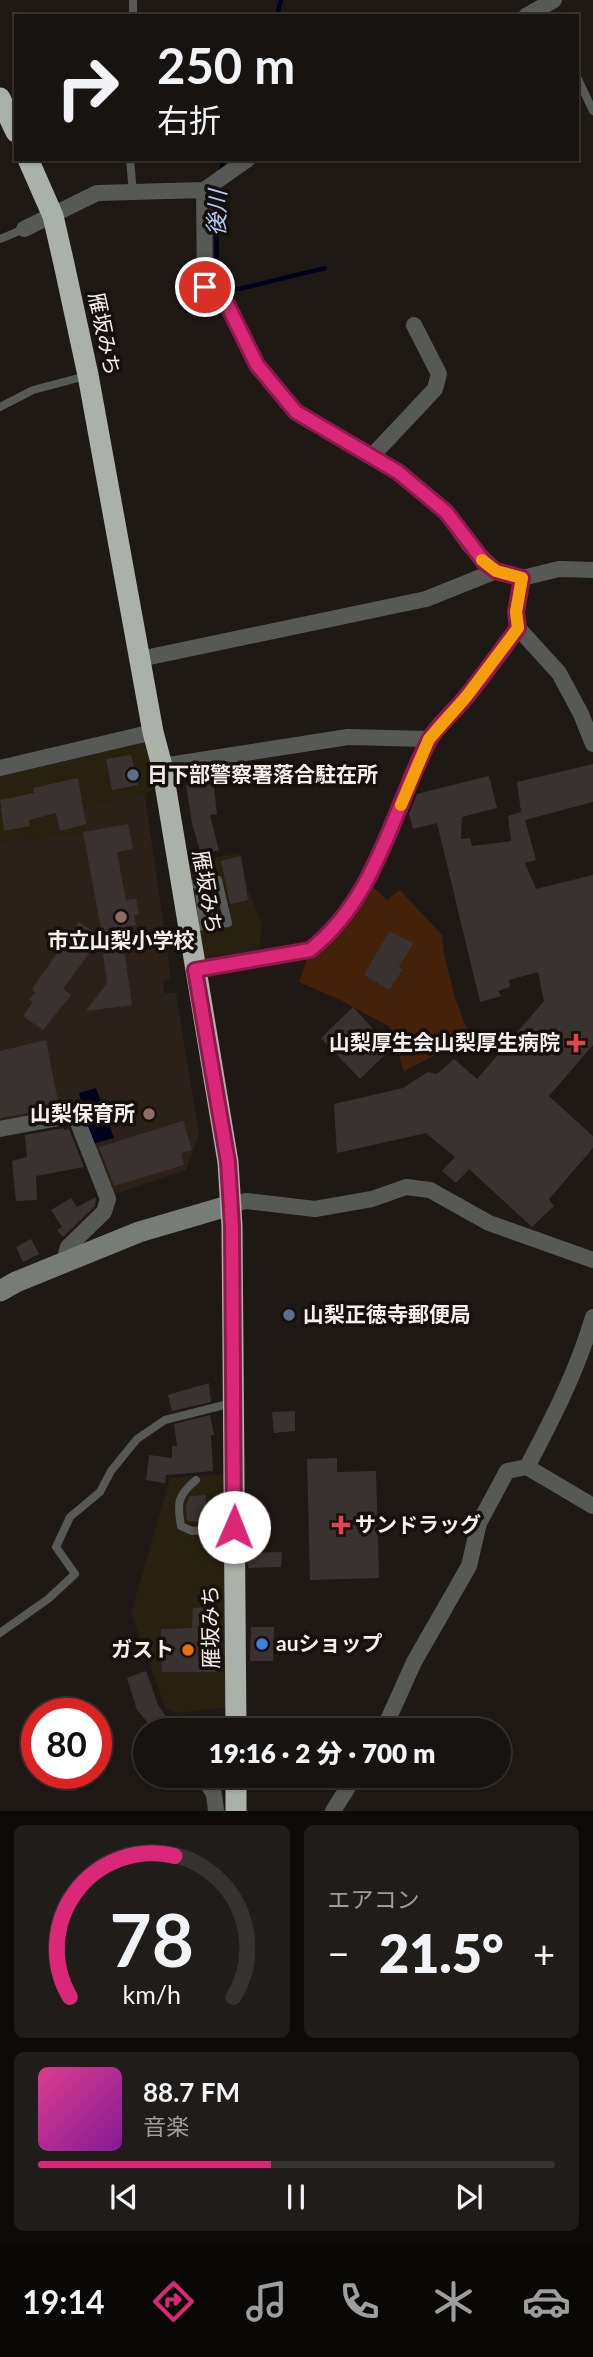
<!DOCTYPE html>
<html lang="ja">
<head>
<meta charset="utf-8">
<style>
  :root { --surface:#171310; --page:#201c19; --text:#f1f3f6; --muted:#9e9e9f; --line:#363230; --accent:#db2777 }
  body { margin:0; font-family:Lato,"Noto Sans JP",sans-serif; background:var(--page); color:var(--text); height:100vh; display:flex; flex-direction:column; font-size:26px; white-space:nowrap }
  * { box-sizing:border-box; margin:0 }
  p { font-size:23px; color:var(--muted) }
  .icon { flex:none; width:38px; height:38px; fill:none; stroke:currentColor; stroke-width:2; stroke-linecap:round; stroke-linejoin:round }
  .map { position:relative; height:1811px; overflow:hidden }
  .sheet { display:flex; flex-direction:column; gap:14px; padding:14px; background:#0d0a09; flex:1 }
  .sheet>* { flex:none }
  .top-card { position:absolute; left:14px; top:14px; width:565px; height:147px; border-radius:0px; box-shadow:0 2px 5px #0004,0 0 0 2px var(--line); background:#171310; color:var(--text); overflow:hidden }
  .speed { position:absolute; left:21px; top:1698px; display:flex; gap:14px; font-size:35px; font-weight:700; text-align:center }
  .speed>* { display:grid; place-content:center; width:91px; height:91px; border-radius:50%; background:var(--surface); box-shadow:0 2px 5px #0004,0 0 0 2px var(--line); line-height:1 }
  .speed .limit { border:10px solid #d22; background:#fff; color:#111 }
  .pin { position:absolute; display:grid; place-items:center; width:60px; height:60px; color:#fff; margin:-30px; border:4px solid #fff; border-radius:50%; box-shadow:0 2px 7px #0007 }
  .me { position:absolute; width:77px; margin:-38px; rotate:1deg; stroke-linejoin:round; filter:drop-shadow(0 0 5px #0008) }
  .turn { display:flex; align-items:center; gap:24px; height:147px; padding:0 28px; font-size:32px }
  .turn .icon { width:91px; height:91px; stroke-width:2.5 }
  .turn b { display:block; font-size:49px; line-height:60px }
  .big { font-size:52px; font-weight:800; line-height:1.1 }
  .sheet .widget { flex:1; display:flex; flex-direction:column; justify-content:center; gap:10px; min-width:0; padding:0 24px; border-radius:10px; background:var(--page) }
  .sheet .dial { align-items:center; gap:0 }
  .dial svg { height:182px; overflow:visible; fill:none; stroke:var(--line); stroke-width:7; stroke-linecap:round; text-anchor:middle }
  .dial text { fill:var(--text); stroke:none }
  .song { display:flex; align-items:center; gap:21px }
  .cover { width:84px; height:84px; border-radius:10px; background:linear-gradient(135deg,hsl(330 70% 55%),hsl(290 70% 35%)) }
  .played { height:7px; border-radius:4px; background:linear-gradient(90deg,var(--accent) 45%,var(--line) 45%) }
  .keys { display:flex; justify-content:space-around; direction:ltr }
  .heat { display:flex; justify-content:space-between; align-items:center; font-size:38px; direction:ltr }
  .sheet .tiles { flex:1; display:grid; gap:14px; grid-template-columns:1fr 1fr }
  .widget:last-child { grid-column:span 2 }
  .trip { position:absolute; left:133px; top:1718px; width:378px; height:70px; border-radius:35px; background:var(--surface); box-shadow:0 2px 5px #0004,0 0 0 2px var(--line); font-weight:800; line-height:70px; text-align:center }
  .menu { display:flex; height:112px; justify-content:space-around; align-items:center; background:#090806; color:var(--muted) }
  .menu .icon { width:49px; height:49px }
  .menu .current { color:var(--accent) }
  .menu b { font-size:32px; color:var(--text) }
  .map>svg:first-child { display:block }
</style>
</head>
<body>
<div class="map">
<svg width="593" height="1811" viewBox="0 0 593 1811">
  <rect width="100%" height="100%" fill="#1f1915"/>
  <g fill="#282110">
    <path d="M153,732L163,781L145,795L84,807L87,834L0,842V768Z"/>
    <path d="M240,853L248,889L262,923L259,955L195,969L177,864Z"/>
    <path d="M235,1473V1707L175,1713L165,1707L131,1613L170,1478Z"/>
  </g>
  <path fill="#2c2119" d="M145,795L171,979L163,981L164,993H176L199,1135L186,1170L109,1196L81,1114L0,1129V842L86,834L84,807Z"/>
  <path fill="#432209" fill-rule="evenodd" d="M365,880L387,900L400,890L442,935L444,954L455,998L470,1037L404,1071L390,1027L340,1000L299,982L310,950ZM389,931L414,943L399,967L403,971L389,990L364,975Z"/>
  <path fill="#00021b" d="M96,1088L114,1138L92,1144L79,1093Z"/>
  <g fill="none" stroke-linecap="round" stroke-linejoin="round">
    <g stroke="#00021b" stroke-width="4.5">
      <path d="M277,16L281,0"/>
      <path d="M220,174L224,159"/>
      <path d="M216,189L217,281L226,288L239,289L325,268"/>
    </g>
  </g>
  <g fill="#3a3230">
    <path d="M131,755L138,785L112,790L106,759Z"/>
    <path d="M593,764V802L525,820L536,860L525,863L536,889L593,875V1045L549,1096L593,1136V1148L549,1199L554,1206L532,1227L469,1169L456,1183L442,1171L455,1157L426,1133L337,1153L334,1104L403,1088L428,1072L437,1074L454,1059L477,1079L544,1001L538,972L509,980L510,987L498,991L501,996L480,1002L437,823L413,829L409,814L417,794L489,776L497,808L462,817L461,839L470,838L472,846L511,841L508,816L521,812L517,782Z"/>
    <path d="M78,778L86,824L60,831L56,813L29,820L30,826L4,831L0,800L34,793L33,788Z"/>
    <path d="M213,778L217,814L210,815L219,850L201,855L192,823L186,785Z"/>
    <path d="M128,824L133,849L117,852L126,900L136,899L139,914L134,915L136,925L125,927L126,934L122,935L132,1005L86,1011L107,983L101,938L103,939L83,832Z"/>
    <path d="M241,856L248,900L230,904L221,861Z"/>
    <path d="M79,922L101,937L63,989L71,995L43,1030L23,1016L33,1002L29,1000L35,992L32,989Z"/>
    <path d="M389,931L414,943L399,967L403,970L389,990L364,975Z"/>
    <path d="M353,1007L391,1049L360,1079L321,1038Z"/>
    <path d="M46,1040L59,1107L0,1118V1051Z"/>
    <path d="M183,1121L192,1150L181,1153L184,1165L114,1186L99,1147Z"/>
    <path d="M64,1128V1130L69,1129L84,1167L36,1176L37,1200L16,1201L12,1161L27,1157L25,1135Z"/>
    <path d="M96,1197L95,1206L63,1237L57,1230L62,1227L51,1210L71,1198L77,1207Z"/>
    <path d="M31,1239L39,1254L23,1262L16,1247Z"/>
    <path d="M209,1383L211,1402L172,1411L168,1395Z"/>
    <path d="M295,1411V1431L274,1433L272,1412Z"/>
    <path d="M210,1415L214,1435H211L213,1471L166,1475L165,1483L146,1480L149,1455L172,1458V1446H177L174,1424Z"/>
    <path d="M337,1458V1472L376,1471L379,1578L310,1580L307,1459Z"/>
    <path d="M206,1495V1522L187,1521L186,1506L190,1496Z"/>
    <path d="M282,1552L281,1567L248,1568V1553Z"/>
    <path d="M214,1607L212,1627H215L216,1672H162L161,1629L192,1628L193,1608Z"/>
    <path d="M251,1627H274L273,1661H250Z"/>
    <path d="M146,1671L158,1705L176,1731H155L137,1710L127,1678Z"/>
  </g>
  <g fill="none" stroke-linecap="round" stroke-linejoin="round">
    <g stroke="#565956" stroke-width="8">
      <path d="M133,0V16"/>
      <path d="M578,79L593,111"/>
      <path d="M130,159L133,193"/>
      <path d="M0,239L24,229"/>
      <path d="M0,407L33,390L86,376"/>
      <path d="M204,882H208L215,925H213"/>
      <path d="M208,882L218,880L228,923L215,925"/>
      <path d="M184,886L198,883L203,926L190,929"/>
      <path d="M196,1480C177,1496 177,1503 181,1526L192,1531L232,1527"/>
      <path d="M0,1633L48,1599L75,1574L56,1547L70,1517L100,1492L111,1471L137,1439L165,1420L232,1403"/>
    </g>
    <g stroke="#565956" stroke-width="16">
      <path d="M526,16L554,0"/>
      <path d="M204,190L205,287L228,306L257,365L296,412L398,472L446,512L469,545L496,571L522,578L559,569L593,570"/>
      <path d="M24,229L97,193L204,190L248,159"/>
      <path d="M372,456L435,389L439,374L414,325"/>
      <path d="M522,578L516,612L518,628L559,673L581,714L593,744"/>
      <path d="M140,659L426,599L496,571"/>
      <path d="M162,766L348,737L429,739"/>
      <path d="M0,768L153,732"/>
      <path d="M195,969L310,950C375,900 393,812 428,742C436,725 455,711 466,697C484,675 501,651 518,628"/>
      <path d="M0,1129L75,1115L108,1199L104,1212L68,1247L63,1265"/>
      <path d="M231,1205L246,1201L315,1209L372,1199L406,1187L430,1190L489,1223L593,1260"/>
      <path d="M527,1467L593,1506"/>
      <path d="M383,1731L414,1662L469,1566L479,1523L507,1471L527,1467C553,1418 577,1371 593,1317"/>
      <path d="M203,1776L214,1794L216,1811"/>
      <path d="M333,1811L355,1776"/>
    </g>
    <path stroke="#777c78" stroke-width="21" d="M0,1291L16,1282L139,1232L231,1205"/>
    <g stroke="#a9b1aa" stroke-width="21">
      <path d="M0,98L16,132"/>
      <path d="M28,159L53,216L64,264L88,375L153,732L162,766L228,1162L232,1226L236,1731"/>
      <path d="M236,1776V1811"/>
    </g>
  </g>
  <g fill="none" stroke-linecap="round" stroke-linejoin="round">
    <defs>
      <path id="route" d="M205,287L228,306L257,365L296,412L398,472L446,512L485,563L496,571L522,578L516,612L518,628C501,651 484,675 466,697C455,711 437,725 428,742C393,811 375,900 310,950L195,970L228,1162L232,1226L234,1527"/>
    </defs>
    <use href="#route" stroke="#8e194d" stroke-width="18"/>
    <use href="#route" stroke="#db2777" stroke-width="12"/>
    <path stroke="#f59e0b" stroke-width="12" d="M401,805L429,739L466,697L518,628L516,612L522,578L496,571L482,560"/>
  </g>
  <g fill="#5c6f8a" stroke="#16100c" stroke-width="2.5">
    <circle cx="133" cy="775" r="7"/>
    <circle cx="289" cy="1315" r="7"/>
  </g>
  <g fill="#8d6e63" stroke="#16100c" stroke-width="2.5">
    <circle cx="121" cy="917" r="7"/>
    <circle cx="149" cy="1114" r="7"/>
  </g>
  <g fill="#e0444e" stroke="#16100c" stroke-width="2.5">
    <path d="M572.5 1032.5h7v7h7v7h-7v7h-7v-7h-7v-7h7z"/>
    <path d="M337.5 1514.5h7v7h7v7h-7v7h-7v-7h-7v-7h7z"/>
  </g>
  <circle fill="#3f7fe0" stroke="#16100c" stroke-width="2.5" cx="262" cy="1644" r="7"/>
  <circle fill="#e8710a" stroke="#16100c" stroke-width="2.5" cx="188" cy="1650" r="7"/>
  <g text-anchor="middle" stroke-width="7" stroke-linejoin="round" paint-order="stroke">
    <g font-size="21" fill="#f4efec" stroke="#16100c">
      <text transform="translate(104 334) rotate(78)" y="7">雁坂みち</text>
      <text transform="translate(207 892) rotate(80)" y="7">雁坂みち</text>
      <text transform="translate(211 1627) rotate(-91)" y="7">雁坂みち</text>
    </g>
    <g font-size="21" font-weight="bold" fill="#f4efec" stroke="#16100c" text-anchor="start">
      <text x="147" y="782">日下部警察署落合駐在所</text>
      <text x="121" y="948" text-anchor="middle">市立山梨小学校</text>
      <text x="560" y="1050" text-anchor="end">山梨厚生会山梨厚生病院</text>
      <text x="135" y="1121" text-anchor="end">山梨保育所</text>
      <text x="303" y="1322">山梨正徳寺郵便局</text>
      <text x="355" y="1532">サンドラッグ</text>
      <text x="276" y="1651">auショップ</text>
      <text x="174" y="1657" text-anchor="end">ガスト</text>
    </g>
    <g font-size="23" font-style="italic" fill="#b0cbfb" stroke="#16100c">
      <text transform="translate(217 213) rotate(-88)" y="8">後川</text>
    </g>
  </g>
</svg>
<div class="speed"><div class="limit">80</div></div>
<div class="pin" style="left:205px;top:287px;background:#d93025"><svg class="icon" aria-label="arrive" viewBox="0 0 24 24"><path d="M6 21V4h12l-3 4 3 4H6"/></svg></div>
<svg class="me" style="left:234px;top:1527px" viewBox="-20 -20 40 40"><circle r="19" fill="#fff"/><path d="M0-13L10 11 0 6-10 11z" fill="#db2777"/></svg>
<div class="trip">19:16 · 2 分 · 700 m</div>
<div class="top-card">
<div class="turn"><svg class="icon" aria-label="right" viewBox="0 0 24 24"><path d="M7 20v-9h11M14 6l5 5-5 5"/></svg><div><b>250 m</b>右折</div></div>
</div>
</div>
<section class="sheet">
<div class="tiles">
<div class="widget dial"><svg viewBox="0 0 100 80">
<path d="M14 69A42 42 0 1 1 86 69"/>
<path d="M14 69A42 42 0 0 1 60 7" stroke="#db2777"/>
<text x="50" y="56" font-size="32" font-weight="700">78</text>
<text x="50" y="72" font-size="11">km/h</text>
</svg></div>
<div class="widget"><p>エアコン</p>
<div class="heat"><a>−</a><b class="big">21.5°</b><a>+</a></div>
</div>
<div class="widget">
<div class="song"><i class="cover"></i><div><b>88.7 FM</b><p>音楽</p></div></div>
<div class="played"></div>
<div class="keys"><svg class="icon" aria-label="previous" viewBox="0 0 24 24"><path d="M18 5L8 12l10 7zM5 5v14"/></svg><svg class="icon" aria-label="pause" viewBox="0 0 24 24"><path d="M8 5v14M16 5v14"/></svg><svg class="icon" aria-label="next" viewBox="0 0 24 24"><path d="M6 5l10 7-10 7zM19 5v14"/></svg></div>
</div>
</div>
</section>
<nav class="menu">
<b>19:14</b>
<svg class="icon current" aria-label="directions" viewBox="0 0 24 24"><path d="M12 3l9 9-9 9-9-9zM9 14v-3h6M13 9l2 2-2 2"/></svg>
<svg class="icon" aria-label="music" viewBox="0 0 24 24"><path d="M9 18V5l10-2v13"/><circle cx="6" cy="18" r="3"/><circle cx="16" cy="16" r="3"/></svg>
<svg class="icon" aria-label="phone" viewBox="0 0 24 24"><path d="M5 4h4l2 5-3 2q2 4 5 5l2-3 5 2v4C11 20 4 13 5 4z"/></svg>
<svg class="icon" aria-label="climate" viewBox="0 0 24 24"><path d="M12 3v18M4 7l16 10M4 17L20 7"/></svg>
<svg class="icon" aria-label="car" viewBox="0 0 24 24"><path d="M5 17H2v-5l4-1 3-4h7l3 4 3 1v5h-3M9 17h6M6 11h13"/><circle cx="7" cy="17" r="2"/><circle cx="17" cy="17" r="2"/></svg>
</nav>
</body>
</html>
